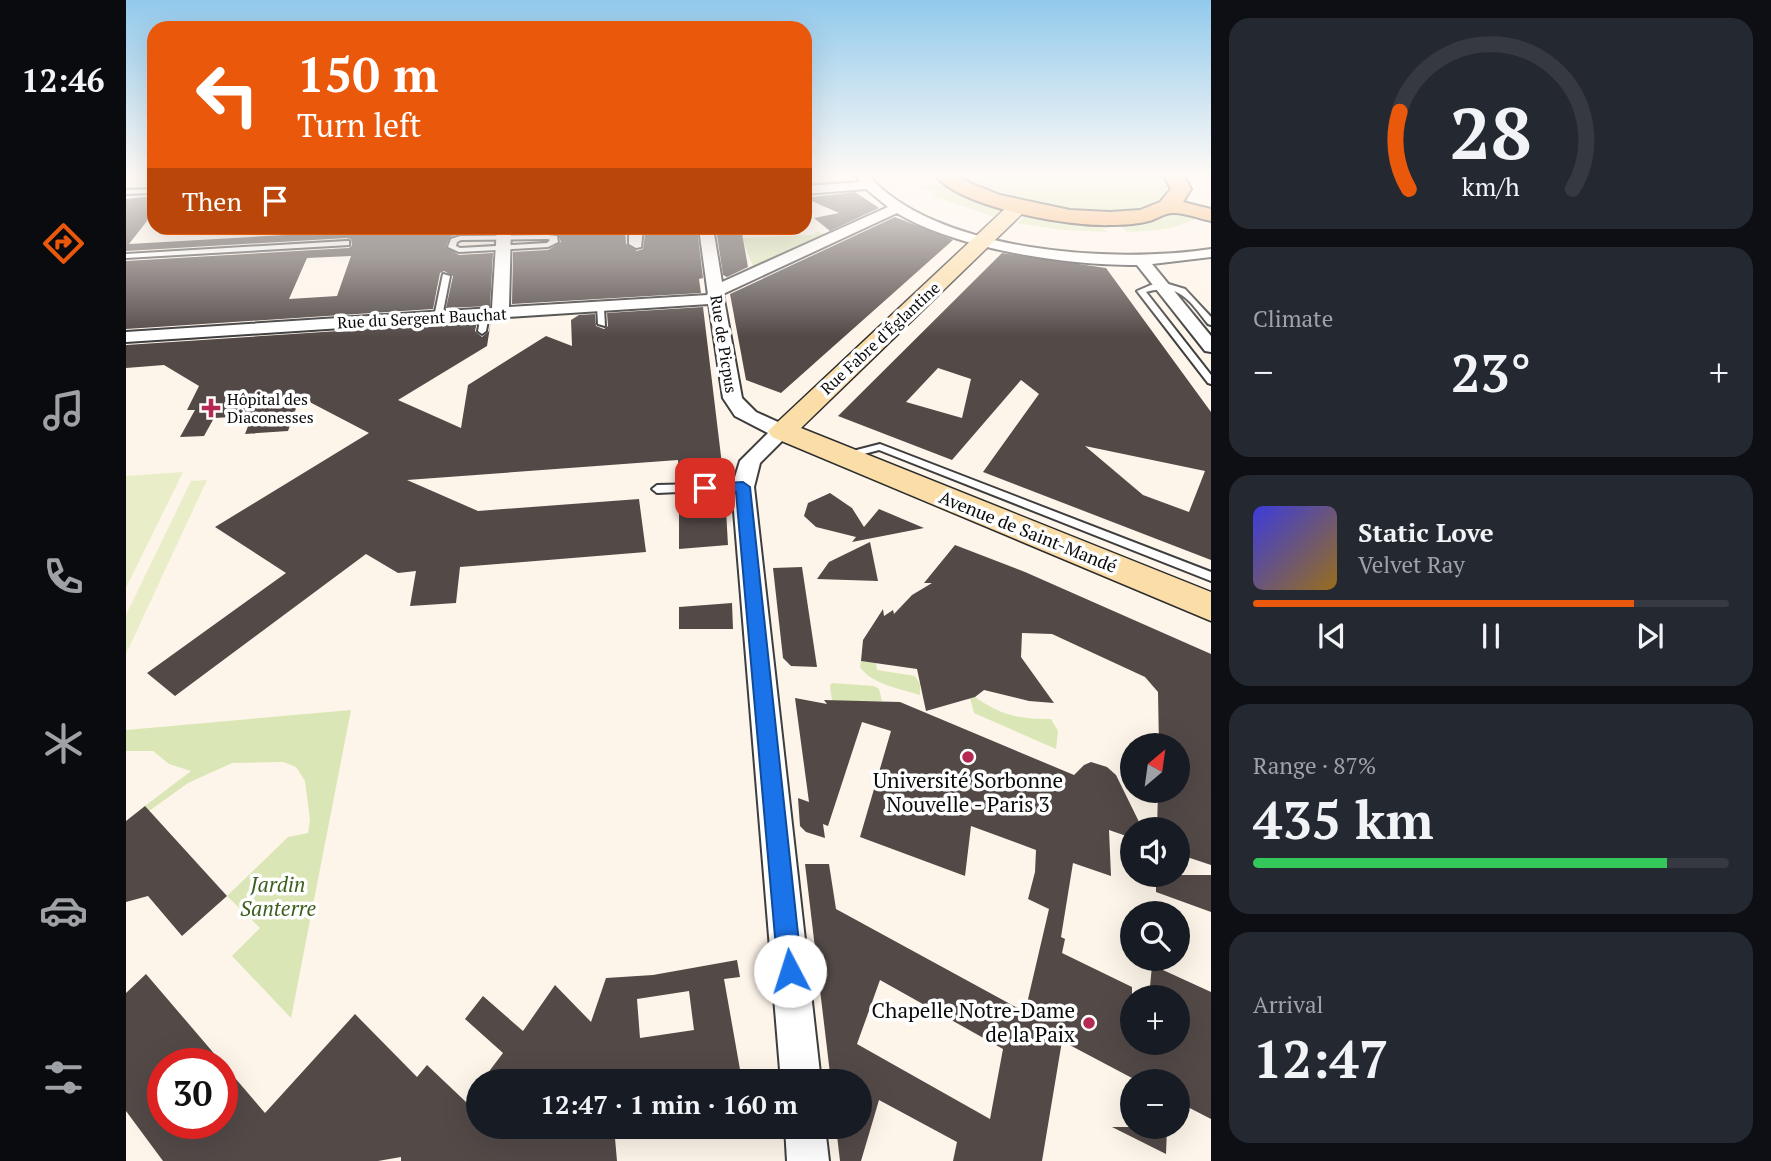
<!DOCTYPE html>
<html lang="en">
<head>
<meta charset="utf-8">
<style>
  :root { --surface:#171b24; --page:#242831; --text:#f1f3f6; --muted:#9ea1a6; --line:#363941; --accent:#ea580c }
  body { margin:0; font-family:"PT Serif",serif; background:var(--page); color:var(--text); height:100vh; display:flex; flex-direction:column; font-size:26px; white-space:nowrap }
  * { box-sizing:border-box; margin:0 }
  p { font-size:23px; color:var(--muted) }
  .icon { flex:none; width:38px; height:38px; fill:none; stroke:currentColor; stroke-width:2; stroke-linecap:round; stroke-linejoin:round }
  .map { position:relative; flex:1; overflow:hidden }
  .panel { display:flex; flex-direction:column; gap:18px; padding:18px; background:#0d0f14; width:560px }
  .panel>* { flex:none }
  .guide { position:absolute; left:21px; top:21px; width:665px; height:214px; border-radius:21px; box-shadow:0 7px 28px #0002; background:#ea580c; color:#fff; overflow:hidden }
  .needle { width:46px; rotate:29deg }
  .fabs { position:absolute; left:994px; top:733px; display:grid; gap:14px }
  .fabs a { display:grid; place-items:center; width:70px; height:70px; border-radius:50%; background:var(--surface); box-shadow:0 7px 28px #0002; font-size:35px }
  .speed { position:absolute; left:21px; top:1048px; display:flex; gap:14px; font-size:35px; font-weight:700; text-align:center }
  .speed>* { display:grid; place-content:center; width:91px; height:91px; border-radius:50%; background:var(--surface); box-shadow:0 7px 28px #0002; line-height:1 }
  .speed .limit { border:10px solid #d22; background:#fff; color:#111 }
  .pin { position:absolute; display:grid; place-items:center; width:60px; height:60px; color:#fff; margin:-30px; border-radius:14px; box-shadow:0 4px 10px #0006 }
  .me { position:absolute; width:77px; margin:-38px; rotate:355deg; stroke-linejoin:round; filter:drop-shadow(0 0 5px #0008) }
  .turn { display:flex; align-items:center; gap:24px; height:147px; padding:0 35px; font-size:32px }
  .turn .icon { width:91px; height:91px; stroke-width:2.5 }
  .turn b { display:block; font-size:49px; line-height:60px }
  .then { display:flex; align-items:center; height:66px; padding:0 35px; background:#0003; gap:14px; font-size:26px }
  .big { font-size:52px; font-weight:700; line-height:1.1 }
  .panel .tile { flex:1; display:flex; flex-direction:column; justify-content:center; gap:10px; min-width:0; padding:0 24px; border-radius:21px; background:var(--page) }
  .panel .dial { align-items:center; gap:0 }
  .dial svg { height:182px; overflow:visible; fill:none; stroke:var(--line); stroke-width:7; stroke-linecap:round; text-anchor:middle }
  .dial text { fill:var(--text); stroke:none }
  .song { display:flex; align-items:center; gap:21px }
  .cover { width:84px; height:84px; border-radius:10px; background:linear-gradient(135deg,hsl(240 70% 55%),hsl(40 70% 35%)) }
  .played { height:7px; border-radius:4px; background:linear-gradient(90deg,var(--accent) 80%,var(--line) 80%) }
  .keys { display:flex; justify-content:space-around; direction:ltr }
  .heat { display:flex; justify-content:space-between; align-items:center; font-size:38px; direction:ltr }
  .charge { height:10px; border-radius:5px; background:linear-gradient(90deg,#34c759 87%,var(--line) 0) }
  .trip { position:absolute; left:340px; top:1069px; width:406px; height:70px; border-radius:35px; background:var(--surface); box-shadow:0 7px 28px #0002; font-weight:700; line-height:70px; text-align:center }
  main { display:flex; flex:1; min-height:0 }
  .tabs { display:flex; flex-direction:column; width:126px; justify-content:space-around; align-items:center; background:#090b0e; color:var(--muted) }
  .tabs .icon { width:49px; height:49px }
  .tabs .selected { color:var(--accent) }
  .tabs b { font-size:32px; color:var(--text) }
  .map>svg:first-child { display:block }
</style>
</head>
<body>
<main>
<nav class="tabs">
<b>12:46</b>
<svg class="icon selected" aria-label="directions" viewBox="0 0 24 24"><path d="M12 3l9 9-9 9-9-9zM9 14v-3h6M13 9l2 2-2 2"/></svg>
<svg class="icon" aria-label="music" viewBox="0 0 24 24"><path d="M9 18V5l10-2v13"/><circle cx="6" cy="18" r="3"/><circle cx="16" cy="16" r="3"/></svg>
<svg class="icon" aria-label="phone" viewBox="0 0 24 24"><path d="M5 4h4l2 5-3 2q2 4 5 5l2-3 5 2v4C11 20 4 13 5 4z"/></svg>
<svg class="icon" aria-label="climate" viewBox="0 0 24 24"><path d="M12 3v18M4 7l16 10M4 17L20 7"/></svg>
<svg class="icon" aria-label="car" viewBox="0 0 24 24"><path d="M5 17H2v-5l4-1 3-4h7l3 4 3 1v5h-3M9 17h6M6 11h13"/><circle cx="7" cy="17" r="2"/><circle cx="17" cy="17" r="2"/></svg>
<svg class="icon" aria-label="filters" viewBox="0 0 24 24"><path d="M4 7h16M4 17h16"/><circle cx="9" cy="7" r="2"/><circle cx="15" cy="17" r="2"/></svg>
</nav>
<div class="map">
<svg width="1085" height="1161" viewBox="0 0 1085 1161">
  <rect width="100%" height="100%" fill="#fef5ea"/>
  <g fill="#dbe6b6">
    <path d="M828,174H1035L1042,187C1027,232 895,205 861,194C850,190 838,180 828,174Z"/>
    <path d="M819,185L873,208L875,210L868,217L808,196L806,194L811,193L805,189H795L792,186Z"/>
    <path d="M1044,213L1071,218C1049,230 1025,231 1001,232L995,225Z"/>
    <path d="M899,216L971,223L981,232L936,230L891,223Z"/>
    <path d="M690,231L700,234L627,266L616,238L688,235Z"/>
    <path d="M735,661L750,663L751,670L789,676L794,684V695C775,689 745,684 734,667Z"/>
    <path d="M706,683L748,686L753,689L756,701H706L704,686Z"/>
    <path d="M849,697C876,716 893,719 925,719L932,731L930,749L848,713L844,698Z"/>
    <path d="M225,710L165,1018L106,956L134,928L101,896L162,837L182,833L184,820L179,781L170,767L157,762L106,763L62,783L23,811L19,806L65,771L43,764L27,751H0V730Z"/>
  </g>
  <g fill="#eaeec8">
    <path d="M57,472L0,588V476Z"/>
    <path d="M81,480L0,654V615L65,481Z"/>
  </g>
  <g fill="#534a48" fill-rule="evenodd">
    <path d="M729,192L753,208L704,231L688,218L713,213L679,198Z"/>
    <path d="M28,196V212L3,244L194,233L196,228H369L368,233H334L324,237L320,246L333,255L367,253L364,306L320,308L327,276L318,271L314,273L307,309L0,329V261L223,248L226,245L225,239L220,238L0,251V199ZM225,256L211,296L163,299L181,258Z"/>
    <path d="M769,217L827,240L655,393L620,380L604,294Z"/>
    <path d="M388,228H499L500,244L511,251L517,249L519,234H538L539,228H571L577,278L573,279L575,293L386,304L387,252L422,250L435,242L431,233H388Z"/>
    <path d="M590,228H615L622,267L601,277L597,275Z"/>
    <path d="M876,253L980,268L1085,412V560L857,472L913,394L895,380L826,460L712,416ZM812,368L845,379L836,418L780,402ZM959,446L1079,471L1063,512L1017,495Z"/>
    <path d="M577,307L598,481L553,482L552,460L281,480L352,511L513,499L520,552L334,567L330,603L284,606L290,571L272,573L240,554L49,696L21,673L160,573L89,527L243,433L174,397L162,431L119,434L126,416L88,418L78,436L54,437L69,410H61L73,386L38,365L0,368V345L351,322L349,331L356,337L363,331L365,321L361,346L272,400L335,428L342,385L420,336L446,346L445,320L453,315L469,314L470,326L478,329L482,326L481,313Z"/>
    <path d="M599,493L602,545L553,549V495Z"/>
    <path d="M704,493L726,508L738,527L753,509L798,528L726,542L730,537L690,527L678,516L682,503Z"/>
    <path d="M744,542L752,581L691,579L703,562Z"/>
    <path d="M829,545L899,572L1085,654V865L1052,854V830H1031L1032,791H1052V746H1033L1032,692L1019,677L926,634L896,633L895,657L928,703L903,701L858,690L849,697L800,711L791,669L735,661L737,640L757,609L758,616L767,610L768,614L786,595L806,583H798Z"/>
    <path d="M676,567L691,667L665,666L657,658L647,568Z"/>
    <path d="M606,603L607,629H553V607Z"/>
    <path d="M669,698L701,704L698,700L774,702L948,775L958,765L965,762L981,767L990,775L1017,830H1006V838L983,830L985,876L947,863L935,937L939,939L936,953L1006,987V1043H1052V998H1023L1026,965L1085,992V1119L1052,1102V1082H1006V1078L936,1041L916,1161H827L831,1142L753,1100L735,1161H714L710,1127H733V1082H705L679,864H703L710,909L899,1012L923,909L902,899L909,872L910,850L845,826L839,876L734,837L765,731L736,722L702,826L697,824L699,838L680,832L674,826L672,798L683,802ZM754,980L877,1049L864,1119L731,1044Z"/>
    <path d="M19,806L101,896L56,936L22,896L0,902V821Z"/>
    <path d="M1030,875H1085V912L1030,892Z"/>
    <path d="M611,960L614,977L598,979L615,1075L576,1082H355L377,1053L339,1019L357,996L397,1031L429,985L465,1022L480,978L527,975ZM563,991L568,1030L514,1038L511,999Z"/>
    <path d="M20,974L139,1113L229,1014L291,1077L301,1065L340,1102L352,1086V1127H488L491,1161H275V1157L252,1161H37L0,1111V993ZM37,1064H96V1124H37Z"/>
    <path d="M986,1127H1041L1040,1154Z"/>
  </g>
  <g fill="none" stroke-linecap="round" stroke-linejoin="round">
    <defs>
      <g id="lane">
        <path d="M28,189V193L0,194V190Z"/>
        <path d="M422,235L431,236L432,242L422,247L333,252L322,247L325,239L334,236ZM335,240L422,239L424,240L421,243L334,248L330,246L331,242Z"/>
        <path d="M220,241H223V245L0,258V254Z"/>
        <path d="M317,274L324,276L316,317L312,320L308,317Z"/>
        <path d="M1039,283L1059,289L1085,317V325L1082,324C1063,300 1053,282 1020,292L1085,375V384L1082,383L1011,291L1025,285Z"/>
        <path d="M471,306L478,308L479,326L472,324Z"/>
        <path d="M359,312L363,315L360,331L356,334L352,331L355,315Z"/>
        <path d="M754,444L1085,572V581L753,450L719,459L714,456L715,454Z"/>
        <path d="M617,483L621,485L622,487L621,489L531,493L526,489L531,485Z"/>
      </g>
      <g id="street">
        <path d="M728,174H741C809,253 988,264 1085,249V257L1026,264L1085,336V352L1079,351L1011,265C943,266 830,249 771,213L597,294L616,398L630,412L663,427L666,431L634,463L628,487L695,1082H655L606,487L614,461L642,433L609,416L597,398L583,304L0,342V332L366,308L371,228H385L383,307L582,295L573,228H587L596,282L762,207L740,189L679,194V186L734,182Z"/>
        <path d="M503,228H517L515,247L510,248L503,244Z"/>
        <path d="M659,1127H699L703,1161H661Z"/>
      </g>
      <path id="secondary" d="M891,202L898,204L901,208L898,212L675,428L1085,592V621L646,437L642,431L884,204Z"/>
      <path id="primary" d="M808,174H831L844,183L874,195L944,210L984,212L1014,210L1034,202L1045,189L1037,174H1057L1065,189L1057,202L1085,209V221C1074,219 1060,213 1048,213C1040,212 1031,219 1023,221C1012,224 998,225 986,225C944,227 834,208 808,174Z"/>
    </defs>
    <use href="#lane" stroke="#3e3e3e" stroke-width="4"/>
    <use href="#street" stroke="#3e3e3e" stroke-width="4"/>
    <use href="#secondary" stroke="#2d2d2d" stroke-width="3"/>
    <use href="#primary" stroke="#1c1c1c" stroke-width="4"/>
    <use href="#lane" fill="#fff" fill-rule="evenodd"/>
    <use href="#street" fill="#fff" fill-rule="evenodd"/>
    <use href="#secondary" fill="#fbdda8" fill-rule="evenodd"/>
    <use href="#primary" fill="#f2ad66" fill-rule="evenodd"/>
  </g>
  <linearGradient id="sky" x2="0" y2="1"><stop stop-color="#92caec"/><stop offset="0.52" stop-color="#fffaf6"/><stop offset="1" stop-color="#fffaf6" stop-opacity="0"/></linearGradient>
  <rect width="1085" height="337" fill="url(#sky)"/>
  <path fill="#1a73e8" stroke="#114b97" stroke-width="2" d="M617,482L624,487L676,971L672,980L664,983L656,980L652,971L610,492L579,493L571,488L579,484Z"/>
  <g fill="#b42a53" stroke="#fff" stroke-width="2.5">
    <path d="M81.5 397.5h7v7h7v7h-7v7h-7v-7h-7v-7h7z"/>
    <circle cx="842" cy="757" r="7"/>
    <circle cx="963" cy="1023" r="7"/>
  </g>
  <g text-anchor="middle" stroke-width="7" stroke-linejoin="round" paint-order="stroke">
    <g font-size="16" fill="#0b0b0b" stroke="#fff">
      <text transform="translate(296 318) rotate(-3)" y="6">Rue du Sergent Bauchat</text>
      <text transform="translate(754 338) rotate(-43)" y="6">Rue Fabre d'Églantine</text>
      <text transform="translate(598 344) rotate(81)" y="6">Rue de Picpus</text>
    </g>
    <g font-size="16" fill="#0b0b0b" stroke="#fff" text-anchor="start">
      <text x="101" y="405">Hôpital des<tspan x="101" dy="18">Diaconesses</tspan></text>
    </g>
    <g font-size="18" fill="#0b0b0b" stroke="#fff">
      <text transform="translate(902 532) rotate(22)" y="6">Avenue de Saint-Mandé</text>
    </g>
    <g font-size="21" fill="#0b0b0b" stroke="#fff">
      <text x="842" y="788">Université Sorbonne<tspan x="842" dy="24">Nouvelle - Paris 3</tspan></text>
      <text x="949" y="1018" text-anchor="end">Chapelle Notre-Dame<tspan x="949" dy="24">de la Paix</tspan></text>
    </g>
    <g font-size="21" font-style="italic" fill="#3c5f1f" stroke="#fff">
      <text x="152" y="892">Jardin<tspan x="152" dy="24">Santerre</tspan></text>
    </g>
  </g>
</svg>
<div class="fabs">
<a><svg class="needle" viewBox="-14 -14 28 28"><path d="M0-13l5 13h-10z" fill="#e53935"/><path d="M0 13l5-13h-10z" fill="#9ea1a6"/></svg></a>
<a><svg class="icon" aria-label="sound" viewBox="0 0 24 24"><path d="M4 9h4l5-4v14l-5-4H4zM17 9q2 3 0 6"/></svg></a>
<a><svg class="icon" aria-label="search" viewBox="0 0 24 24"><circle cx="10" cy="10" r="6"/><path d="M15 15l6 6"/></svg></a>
<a>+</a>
<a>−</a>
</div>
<div class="speed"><div class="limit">30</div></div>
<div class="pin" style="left:579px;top:488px;background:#d93025"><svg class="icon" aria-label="arrive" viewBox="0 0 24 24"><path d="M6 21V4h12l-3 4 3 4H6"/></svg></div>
<svg class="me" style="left:664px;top:971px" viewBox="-20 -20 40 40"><circle r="19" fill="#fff"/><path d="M0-13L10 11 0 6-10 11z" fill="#1a73e8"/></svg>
<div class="trip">12:47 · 1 min · 160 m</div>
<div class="guide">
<div class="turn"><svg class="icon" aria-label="left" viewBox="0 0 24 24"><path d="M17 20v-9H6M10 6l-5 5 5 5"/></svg><div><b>150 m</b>Turn left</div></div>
<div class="then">Then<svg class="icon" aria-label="arrive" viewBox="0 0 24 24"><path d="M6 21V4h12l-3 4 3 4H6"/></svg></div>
</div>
</div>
<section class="panel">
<div class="tile dial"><svg viewBox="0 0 100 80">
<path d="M14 69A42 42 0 1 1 86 69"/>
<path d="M14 69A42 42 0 0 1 10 35" stroke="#ea580c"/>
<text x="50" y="56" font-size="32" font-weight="700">28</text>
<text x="50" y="72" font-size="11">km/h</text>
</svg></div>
<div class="tile"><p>Climate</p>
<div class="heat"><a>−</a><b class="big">23°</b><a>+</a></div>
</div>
<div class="tile">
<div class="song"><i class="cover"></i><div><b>Static Love</b><p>Velvet Ray</p></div></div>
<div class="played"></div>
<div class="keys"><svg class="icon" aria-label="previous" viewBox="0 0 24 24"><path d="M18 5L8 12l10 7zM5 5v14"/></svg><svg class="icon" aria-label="pause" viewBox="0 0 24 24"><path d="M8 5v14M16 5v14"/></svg><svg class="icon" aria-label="next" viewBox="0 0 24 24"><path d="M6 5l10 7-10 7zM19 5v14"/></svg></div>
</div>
<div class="tile"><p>Range · 87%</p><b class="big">435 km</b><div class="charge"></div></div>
<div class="tile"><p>Arrival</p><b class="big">12:47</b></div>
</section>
</main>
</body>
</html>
